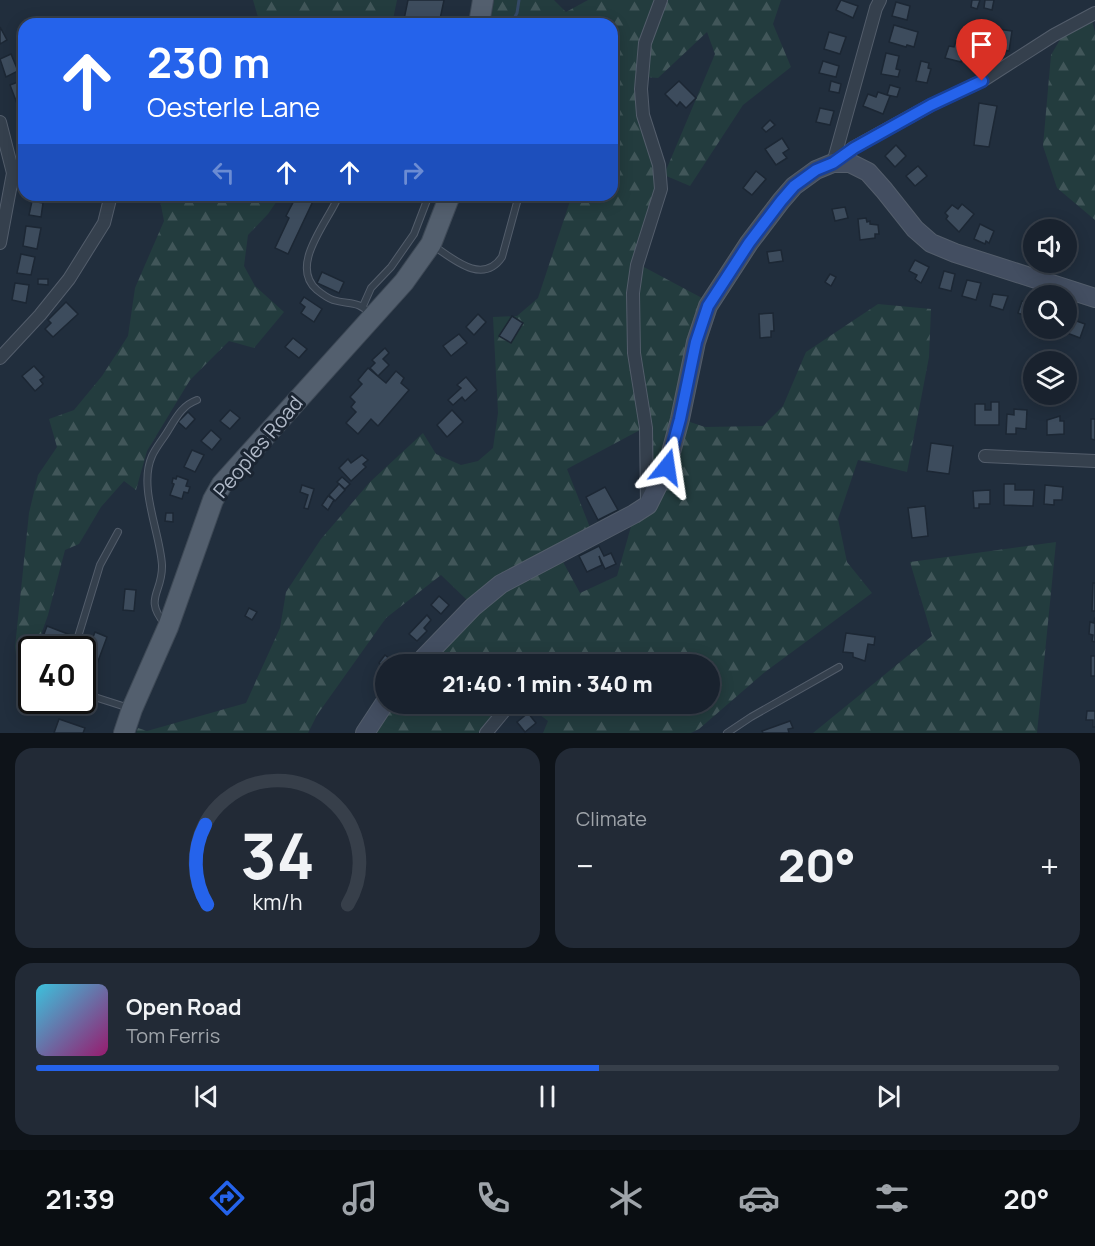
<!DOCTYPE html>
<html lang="en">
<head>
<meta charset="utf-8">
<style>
  :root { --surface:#19222e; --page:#222a36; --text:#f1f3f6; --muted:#9fa4aa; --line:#373f4a; --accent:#2563eb }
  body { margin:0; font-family:Manrope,sans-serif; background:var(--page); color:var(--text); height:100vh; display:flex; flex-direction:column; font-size:22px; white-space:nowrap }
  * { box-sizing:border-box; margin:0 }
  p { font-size:20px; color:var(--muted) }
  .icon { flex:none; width:33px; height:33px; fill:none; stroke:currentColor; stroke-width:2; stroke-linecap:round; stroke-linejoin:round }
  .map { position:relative; height:733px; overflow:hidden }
  .drawer { display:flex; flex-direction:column; gap:15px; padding:15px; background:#0e1319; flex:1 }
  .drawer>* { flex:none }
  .guide { position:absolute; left:18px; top:18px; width:600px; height:183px; border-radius:18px; box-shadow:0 3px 15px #0003,0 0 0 2px var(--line); background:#2563eb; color:#fff; overflow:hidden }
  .buttons { position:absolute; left:1023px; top:219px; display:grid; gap:12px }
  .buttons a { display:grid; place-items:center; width:54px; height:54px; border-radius:50%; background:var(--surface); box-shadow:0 3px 15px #0003,0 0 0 2px var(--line); font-size:30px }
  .speed { position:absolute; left:18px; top:636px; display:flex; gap:12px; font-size:30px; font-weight:700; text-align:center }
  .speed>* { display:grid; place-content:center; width:78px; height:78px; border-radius:50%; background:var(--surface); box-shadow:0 3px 15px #0003,0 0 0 2px var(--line); line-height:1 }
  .speed .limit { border:3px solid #111; border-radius:9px; background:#fff; color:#111 }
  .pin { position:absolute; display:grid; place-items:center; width:51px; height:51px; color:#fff; margin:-62px -26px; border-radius:50% 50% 50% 0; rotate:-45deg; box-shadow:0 0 6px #0007 }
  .pin .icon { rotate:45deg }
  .me { position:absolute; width:66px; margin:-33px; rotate:15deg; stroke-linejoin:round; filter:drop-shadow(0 0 4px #0008) }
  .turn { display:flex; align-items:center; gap:21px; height:126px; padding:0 30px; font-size:27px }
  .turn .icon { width:78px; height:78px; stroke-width:2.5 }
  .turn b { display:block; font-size:42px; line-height:51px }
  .lanes { display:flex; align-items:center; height:57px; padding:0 30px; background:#0003; justify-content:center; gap:30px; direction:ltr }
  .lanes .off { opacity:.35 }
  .big { font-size:45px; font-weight:800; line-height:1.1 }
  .drawer .tile { flex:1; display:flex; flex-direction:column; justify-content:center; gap:9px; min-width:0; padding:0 21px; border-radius:18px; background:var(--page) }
  .drawer .dial { align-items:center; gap:0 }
  .dial svg { height:156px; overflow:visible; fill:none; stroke:var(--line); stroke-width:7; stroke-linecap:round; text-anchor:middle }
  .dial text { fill:var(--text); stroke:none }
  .song { display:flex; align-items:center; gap:18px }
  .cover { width:72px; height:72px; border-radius:9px; background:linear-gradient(135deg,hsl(190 70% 55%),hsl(320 70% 35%)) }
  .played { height:6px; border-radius:3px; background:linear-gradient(90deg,var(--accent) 55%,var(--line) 55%) }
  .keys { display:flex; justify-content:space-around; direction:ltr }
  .heat { display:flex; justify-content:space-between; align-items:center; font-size:33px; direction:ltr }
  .drawer .tiles { flex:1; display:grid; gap:15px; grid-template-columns:1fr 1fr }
  .tile:last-child { grid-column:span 2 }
  .trip { position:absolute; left:375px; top:654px; width:345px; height:60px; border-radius:30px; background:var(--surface); box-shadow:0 3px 15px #0003,0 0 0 2px var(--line); font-weight:800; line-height:60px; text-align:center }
  .dock { display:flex; height:96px; justify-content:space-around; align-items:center; background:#0a0e12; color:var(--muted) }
  .dock .icon { width:42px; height:42px }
  .dock .current { color:var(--accent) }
  .dock b { font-size:27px; color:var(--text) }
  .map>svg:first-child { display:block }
</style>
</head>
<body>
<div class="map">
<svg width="1095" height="733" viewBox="0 0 1095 733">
  <defs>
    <pattern id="forest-firs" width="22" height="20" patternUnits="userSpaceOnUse" patternTransform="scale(1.5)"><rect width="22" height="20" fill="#233c3e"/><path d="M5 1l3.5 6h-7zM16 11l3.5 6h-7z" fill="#415659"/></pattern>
  </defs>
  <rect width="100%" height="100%" fill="#212e3d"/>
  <g fill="url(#forest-firs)">
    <path d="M253,0H397L392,24H260Z"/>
    <path d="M494,0H554L566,12L588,0H655L638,73L657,182L628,348L640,430L567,469L591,530L469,602L441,575L386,618L317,715L308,733H136L138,728L147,731L246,703L280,628L286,592L321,539L370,482L423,433L436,454L461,465L478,461L493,448L498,413L493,317L517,316L538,298L572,195H612V24H490Z"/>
    <path d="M664,0H781L773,24L791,67L743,105L690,186L664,175L715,54L707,32L658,78L646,77L650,44Z"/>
    <path d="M1092,21L1095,32V220L1057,188L1043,146L1051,55L1061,38Z"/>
    <path d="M159,195H281L268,214L248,235L244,266L255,286L284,312L254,348L229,341L190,380L147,451L136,490L124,481L101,507L79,544L65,550L48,615L36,649L32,650L31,665L18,669L15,647L29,513L38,475L57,447L49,419L74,410L102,376L128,336L135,288L164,221Z"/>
    <path d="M642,266L702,298L688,339L661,466L651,487C654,442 644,398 639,354C636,324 638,295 642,266Z"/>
    <path d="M878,304L931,309L929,357L907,472L858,460L838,519L847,562L872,593L765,672L699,729L691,733H543L548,721L526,704H710V664H426L492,596L562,560L580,593L617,576L632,523L687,421L705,427L763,426L783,406L806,352Z"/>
    <path d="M1056,542L1037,733H813L932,636L910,562Z"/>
    <path d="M392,704H501L478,733H372Z"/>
  </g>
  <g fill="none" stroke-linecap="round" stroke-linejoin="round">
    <path stroke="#344966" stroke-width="3" d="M511,24L517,13L519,0"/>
  </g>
  <g fill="#3d4c5d" stroke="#1c2734" stroke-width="1.5">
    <path d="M408,0H444L439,24H403Z"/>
    <path d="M841,0L858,6L853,18L836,10Z"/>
    <path d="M972,0H980L977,9L971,7Z"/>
    <path d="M985,0H994L992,10L984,8Z"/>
    <path d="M896,2L910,6L907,20L892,16Z"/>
    <path d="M894,25L918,32L914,47L907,45L906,47L889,42Z"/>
    <path d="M0,27L7,40L0,44Z"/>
    <path d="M997,29L1012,31L1009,51L994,48Z"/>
    <path d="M829,32L846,37L840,54L824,49Z"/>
    <path d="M956,41L965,44L961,62L945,58L949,46L954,47Z"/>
    <path d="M886,53L899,56L896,69L900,70L898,77L881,74Z"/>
    <path d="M11,54L18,71L6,77L0,59Z"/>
    <path d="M823,61L839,66L836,77L819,73Z"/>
    <path d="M921,61L929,63L928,68L931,69L927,83L916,81Z"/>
    <path d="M23,80L24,104L18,106L10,85Z"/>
    <path d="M679,81L696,98L686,108L680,102L677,106L665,94Z"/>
    <path d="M831,81L841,84L839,93L829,91Z"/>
    <path d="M890,85L900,88L897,97L887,95Z"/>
    <path d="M878,92L890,96L883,114L863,106L868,94L876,97Z"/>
    <path d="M979,103L997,106L989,147L974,145Z"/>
    <path d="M820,108L834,111L830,125L816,122Z"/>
    <path d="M770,120L775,125L766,132L762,128Z"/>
    <path d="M782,138L789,149L783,153L787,158L776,165L765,149Z"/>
    <path d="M896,145L906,156L895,167L885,156Z"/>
    <path d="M918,166L927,176L915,186L906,176Z"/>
    <path d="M756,171L766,179L752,195L743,188Z"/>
    <path d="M297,195H307L314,199L288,254L275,248L289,218L286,216Z"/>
    <path d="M32,201L43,203L41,217L29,215Z"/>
    <path d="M962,204L974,214L959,232L946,219L948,216L945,213L952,205L958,209Z"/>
    <path d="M845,207L848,218L835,221L832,209Z"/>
    <path d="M866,218L867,222L870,221V224L878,225L879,234H875V238L860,240L858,219Z"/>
    <path d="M980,224L994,231L989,243L986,241L985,244L974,239Z"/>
    <path d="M26,226L41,228L37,249L23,246Z"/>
    <path d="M781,250L783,261L769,263L767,252Z"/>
    <path d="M21,254L35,257L31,275L17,273Z"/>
    <path d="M915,260L929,267L921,283L915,279L917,275L909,271Z"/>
    <path d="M944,271L955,274L951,291L939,288Z"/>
    <path d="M322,272L344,282L339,293L317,283Z"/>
    <path d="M830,274L836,277L831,286L825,282Z"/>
    <path d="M38,279H48V285L38,284Z"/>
    <path d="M967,280L981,283L976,300L962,296Z"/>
    <path d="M15,283L29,285L26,303L12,300Z"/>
    <path d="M993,294L1008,296L1003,310L990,306Z"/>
    <path d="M304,297L322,309L314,322L301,313L305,307L300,303Z"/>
    <path d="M1027,299L1034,301L1029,317L1018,313L1022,301L1026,302Z"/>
    <path d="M66,302L78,314L53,337L45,329L51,323L48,320Z"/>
    <path d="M773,313L774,331H771V337L760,338L759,314Z"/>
    <path d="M478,314L486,322L474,335L466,327Z"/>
    <path d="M512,316L523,323L511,343L499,336Z"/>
    <path d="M1071,319L1085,324L1080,338L1067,333Z"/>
    <path d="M1042,328H1056L1051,337L1041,334Z"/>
    <path d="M459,334L467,343L451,356L443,346Z"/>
    <path d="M293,338L307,349L299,358L285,347Z"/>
    <path d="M385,348L389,353L383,359L389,365L378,376L370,368L375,363L372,360Z"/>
    <path d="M34,366L44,377L40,380L43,384L35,391L22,376Z"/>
    <path d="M368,368L386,383L396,371L404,378L401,383L409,390L378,426L371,419L358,434L346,423L356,412L351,407L355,402L350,397L362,384L358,380Z"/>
    <path d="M466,377L477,390L465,401L462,397L453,405L448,400L461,388L457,385Z"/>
    <path d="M991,402H999V425H975V404H985V410H991Z"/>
    <path d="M1014,409L1027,410L1026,429L1016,428V434H1006L1007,414L1014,415Z"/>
    <path d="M230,410L240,418L230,429L220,421Z"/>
    <path d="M452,410L463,422L447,437L437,425Z"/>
    <path d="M188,412L195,419L186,429L178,422Z"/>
    <path d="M1060,416V421H1064V434L1047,435V420Z"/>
    <path d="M1091,419H1095V440L1091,439Z"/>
    <path d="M211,430L221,439L212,450L201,441Z"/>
    <path d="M931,443L953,446L949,474L927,471Z"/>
    <path d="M192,450L204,455L195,472L184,467Z"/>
    <path d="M362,455L368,460L363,464L366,467L351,481L339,468L348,459L351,463Z"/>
    <path d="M177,476L188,480L186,486L190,487L188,493L184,492L182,499L170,495L174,484L172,483L173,478L176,479Z"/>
    <path d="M342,477L350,484L345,489L337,482Z"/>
    <path d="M339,484L345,490L335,501L329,495Z"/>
    <path d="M1004,484H1015V490H1034L1033,506L1004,505Z"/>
    <path d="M302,485L314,489L308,509L304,508L308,495L300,492Z"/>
    <path d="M1045,485L1063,487L1062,500H1054V505L1044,504Z"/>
    <path d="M605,487L618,510L598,520L586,497Z"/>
    <path d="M990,490V504H979V508H974L973,491Z"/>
    <path d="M328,496L334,500L328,510L322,505Z"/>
    <path d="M925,506L928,536L912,538L908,508Z"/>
    <path d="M166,513H173V522L165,521Z"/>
    <path d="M599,546L604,556L611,553L616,564L605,569L599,556L602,565L587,572L579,556Z"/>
    <path d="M1093,583H1095V611H1092Z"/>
    <path d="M125,589L136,590L134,611L123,610Z"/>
    <path d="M439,596L449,605L441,614L431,605Z"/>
    <path d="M249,608L257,612L252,620L245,616Z"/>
    <path d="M427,615L431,620L424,628L427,631L417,641L409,634Z"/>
    <path d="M1095,617V642L1092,641L1093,635L1089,634L1090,622L1094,623Z"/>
    <path d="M47,626L73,636L68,650H38Z"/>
    <path d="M95,632L107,637L94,672L82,668V665Z"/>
    <path d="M846,633L875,637L874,645L868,644L865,661L853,657V653L843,652Z"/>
    <path d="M385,655L391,660L384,668L379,663Z"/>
    <rect x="1091" y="656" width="4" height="20"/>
    <path d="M1087,711H1095V727H1093V720H1086Z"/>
    <path d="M528,713L536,723L525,732L517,722Z"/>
    <path d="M59,719L85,728L83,733H54Z"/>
    <path d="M790,721L793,728L788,729L789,733H763L762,731Z"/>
  </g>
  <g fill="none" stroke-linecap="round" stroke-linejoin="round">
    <defs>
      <g id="lane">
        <path d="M339,195C329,221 288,265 317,290C322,294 327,298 333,300C349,305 358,300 370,314"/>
        <path d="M434,246C454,260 483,285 502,257L519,195"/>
        <path d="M363,306L371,288L391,267L414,234L429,195"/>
        <path d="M165,624C143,598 163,593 162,565C160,532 138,487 152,456C156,447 164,438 169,429C177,416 183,405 197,400"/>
        <path d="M74,650L100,565L118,532"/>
        <path d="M82,693L129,708"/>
        <path d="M727,733L751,717L839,667"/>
      </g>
      <g id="street">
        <path d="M0,122L13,173L0,243"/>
        <path d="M834,162L853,148L931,105L982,81L1054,35L1095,13"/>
        <path d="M833,163L876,8L880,0"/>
        <path d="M0,358L40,315L69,279L104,223L111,195"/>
        <path d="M985,456L1095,461"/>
        <path d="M647,504L646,428L634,353L633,293L637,265L661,189L659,165L643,115L641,89L645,43L661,0"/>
        <path d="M486,733L510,704"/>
      </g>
      <g id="secondary">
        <path d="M418,664L473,607L501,584L634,514L648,505L667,467L680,419L696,342L708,306L749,243L781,201L794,186L816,170L833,163H850L868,172L884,190L915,229L931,243L955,253L1095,298"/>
        <path d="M365,733L386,701"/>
      </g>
      <g id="primary">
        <path d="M479,24L483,0"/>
        <path d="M124,733L132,709L168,627L213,500L222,484L404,282L431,244L450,195"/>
      </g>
    </defs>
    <use href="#lane" stroke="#535d6b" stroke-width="8"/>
    <use href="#street" stroke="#535d6b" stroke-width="14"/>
    <use href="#secondary" stroke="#535d6b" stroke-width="20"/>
    <use href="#primary" stroke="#3e4956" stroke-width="22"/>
    <use href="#lane" stroke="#35404d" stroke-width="6"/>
    <use href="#street" stroke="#35404d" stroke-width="12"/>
    <use href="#secondary" stroke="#434e61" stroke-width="18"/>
    <use href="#primary" stroke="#535f6e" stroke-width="20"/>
  </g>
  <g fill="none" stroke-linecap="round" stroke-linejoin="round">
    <defs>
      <path id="route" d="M667,467L680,419L696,342L708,306L749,243L781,201L794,186L816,170L833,163L854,148L931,105L982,81"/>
    </defs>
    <use href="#route" stroke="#184099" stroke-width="15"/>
    <use href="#route" stroke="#2563eb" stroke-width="10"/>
  </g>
  <g text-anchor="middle" stroke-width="6" stroke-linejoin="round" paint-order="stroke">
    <g font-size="20" fill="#b1bac9" stroke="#1b2532">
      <text transform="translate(258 447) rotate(-50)" y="7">Peoples Road</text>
    </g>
  </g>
</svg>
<div class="buttons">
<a><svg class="icon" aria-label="sound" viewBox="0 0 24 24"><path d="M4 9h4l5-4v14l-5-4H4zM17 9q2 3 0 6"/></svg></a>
<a><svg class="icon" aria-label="search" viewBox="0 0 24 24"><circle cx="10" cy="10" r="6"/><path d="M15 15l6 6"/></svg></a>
<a><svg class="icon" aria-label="layers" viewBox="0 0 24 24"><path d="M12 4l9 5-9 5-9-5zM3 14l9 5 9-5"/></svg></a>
</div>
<div class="speed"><div class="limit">40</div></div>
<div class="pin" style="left:982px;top:81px;background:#d93025"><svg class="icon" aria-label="arrive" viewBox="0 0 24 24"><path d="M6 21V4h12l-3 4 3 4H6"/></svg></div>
<svg class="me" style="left:667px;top:467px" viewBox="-20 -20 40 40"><path d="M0-17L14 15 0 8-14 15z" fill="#2563eb" stroke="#fff" stroke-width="4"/></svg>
<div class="trip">21:40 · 1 min · 340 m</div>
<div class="guide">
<div class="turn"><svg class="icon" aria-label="ahead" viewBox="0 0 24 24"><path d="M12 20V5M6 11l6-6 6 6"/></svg><div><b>230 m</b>Oesterle Lane</div></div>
<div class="lanes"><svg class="icon off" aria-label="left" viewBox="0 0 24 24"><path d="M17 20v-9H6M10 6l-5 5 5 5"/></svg><svg class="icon" aria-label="ahead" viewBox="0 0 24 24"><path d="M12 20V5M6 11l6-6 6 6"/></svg><svg class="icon" aria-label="ahead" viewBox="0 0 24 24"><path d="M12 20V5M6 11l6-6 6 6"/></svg><svg class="icon off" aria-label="right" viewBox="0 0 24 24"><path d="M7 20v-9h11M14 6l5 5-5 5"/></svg></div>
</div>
</div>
<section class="drawer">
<div class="tiles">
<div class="tile dial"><svg viewBox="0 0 100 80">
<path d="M14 69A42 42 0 1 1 86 69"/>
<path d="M14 69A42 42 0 0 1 13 28" stroke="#2563eb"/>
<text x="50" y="56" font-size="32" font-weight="700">34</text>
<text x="50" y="72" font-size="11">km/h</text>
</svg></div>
<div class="tile"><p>Climate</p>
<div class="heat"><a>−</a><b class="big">20°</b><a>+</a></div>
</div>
<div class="tile">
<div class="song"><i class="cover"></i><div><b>Open Road</b><p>Tom Ferris</p></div></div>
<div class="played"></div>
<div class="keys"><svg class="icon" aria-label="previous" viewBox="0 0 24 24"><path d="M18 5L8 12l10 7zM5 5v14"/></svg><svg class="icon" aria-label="pause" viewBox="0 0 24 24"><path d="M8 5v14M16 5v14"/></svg><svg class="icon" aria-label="next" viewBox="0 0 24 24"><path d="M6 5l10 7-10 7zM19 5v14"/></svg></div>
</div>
</div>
</section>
<nav class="dock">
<b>21:39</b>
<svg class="icon current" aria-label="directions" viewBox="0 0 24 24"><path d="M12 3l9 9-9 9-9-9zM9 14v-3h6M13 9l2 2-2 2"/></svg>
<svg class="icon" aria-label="music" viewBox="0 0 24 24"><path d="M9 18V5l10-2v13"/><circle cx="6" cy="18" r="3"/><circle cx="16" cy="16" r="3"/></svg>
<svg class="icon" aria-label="phone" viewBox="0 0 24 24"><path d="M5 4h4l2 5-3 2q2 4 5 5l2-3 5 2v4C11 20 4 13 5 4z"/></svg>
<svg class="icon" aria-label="climate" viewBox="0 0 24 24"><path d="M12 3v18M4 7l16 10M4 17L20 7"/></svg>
<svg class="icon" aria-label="car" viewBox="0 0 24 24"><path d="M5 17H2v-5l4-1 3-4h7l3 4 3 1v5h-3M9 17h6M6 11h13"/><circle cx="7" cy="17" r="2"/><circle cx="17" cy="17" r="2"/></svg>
<svg class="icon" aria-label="filters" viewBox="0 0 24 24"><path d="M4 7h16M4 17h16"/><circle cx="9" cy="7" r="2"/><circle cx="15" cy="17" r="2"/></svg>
<b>20°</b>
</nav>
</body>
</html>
